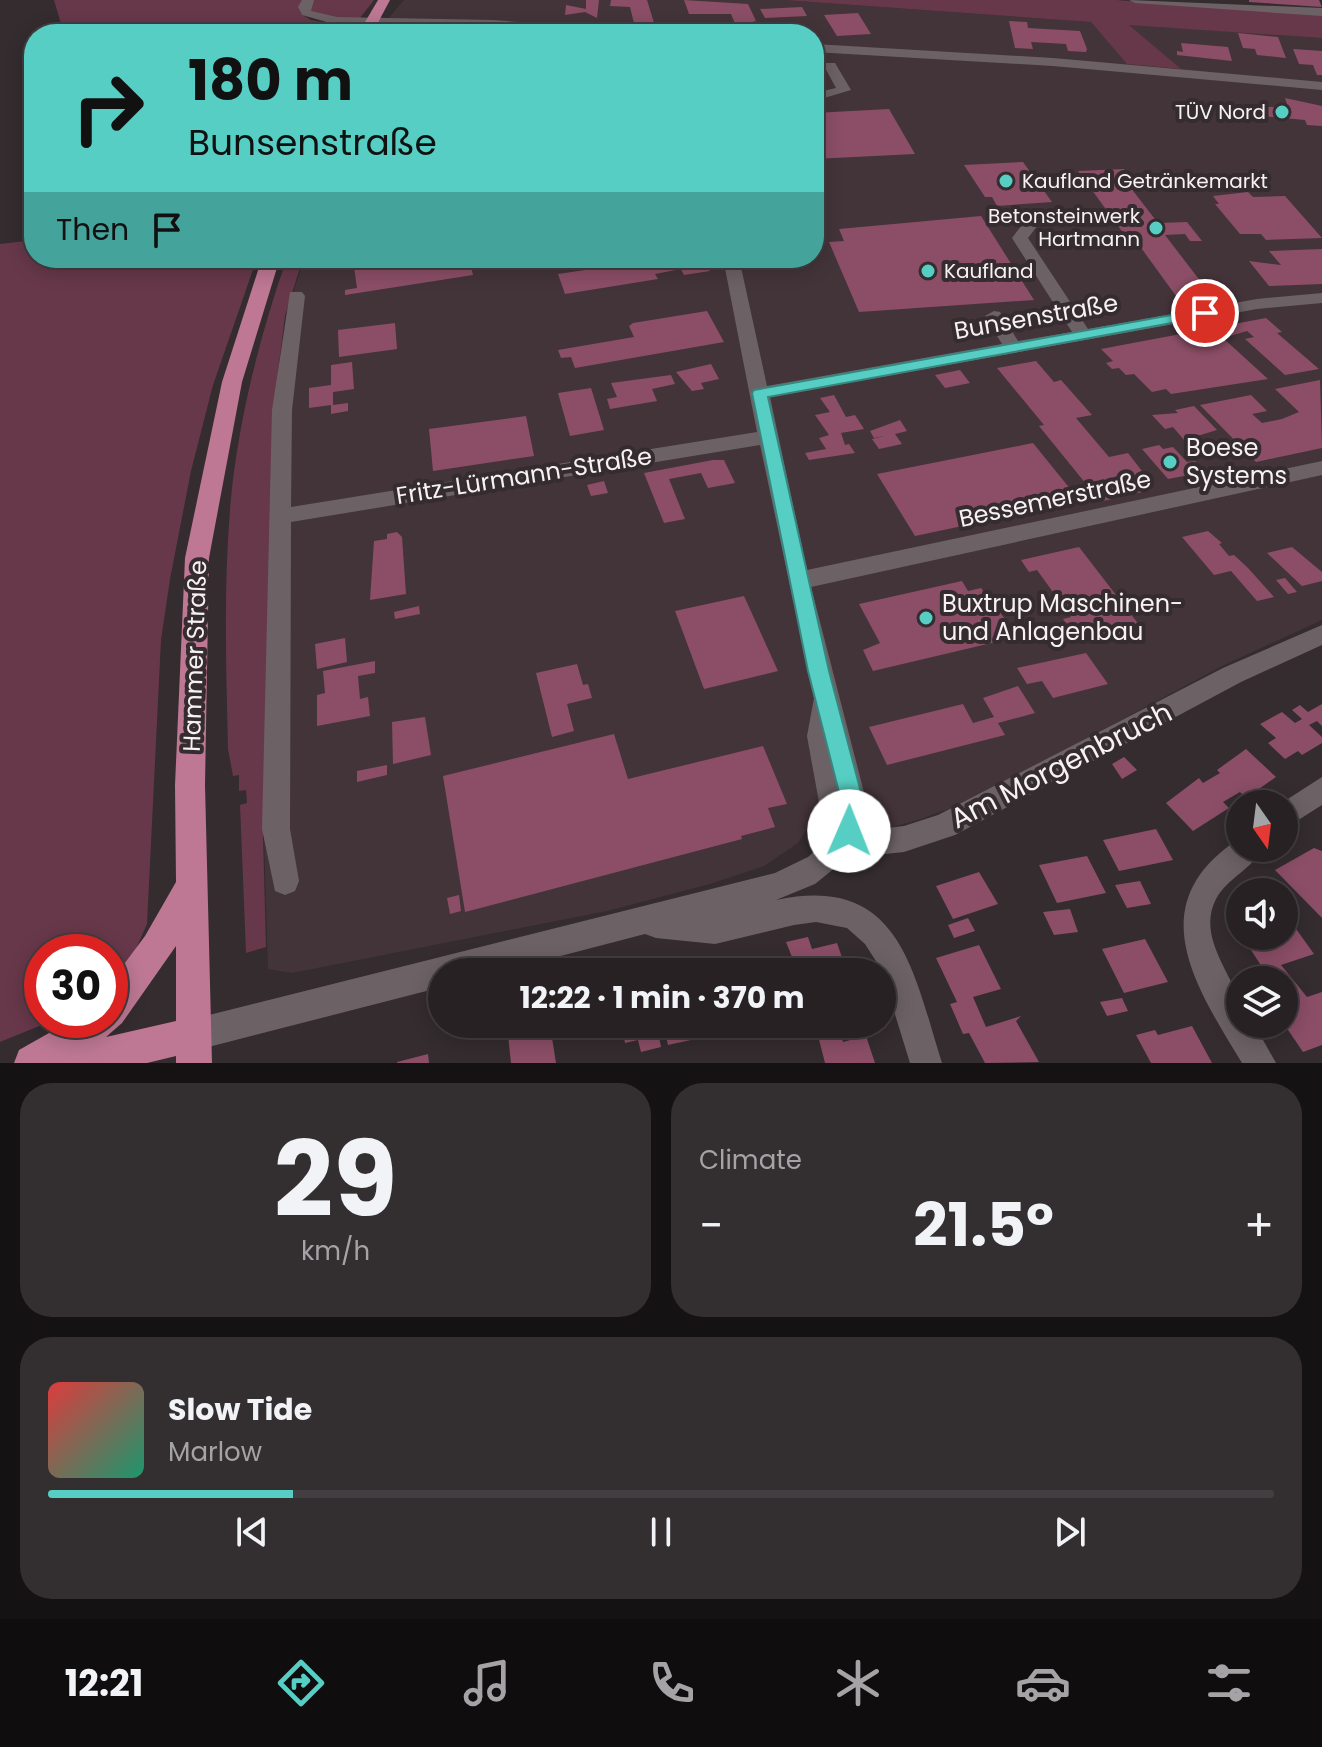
<!DOCTYPE html>
<html lang="en">
<head>
<meta charset="utf-8">
<style>
  :root { --surface:#272123; --page:#332e30; --text:#f1f3f6; --muted:#a4a3a6; --line:#433e41; --accent:#56cec3 }
  body { margin:0; font-family:Poppins,sans-serif; background:var(--page); color:var(--text); height:100vh; display:flex; flex-direction:column; font-size:30px; white-space:nowrap }
  * { box-sizing:border-box; margin:0 }
  p { font-size:26px; color:var(--muted) }
  .icon { flex:none; width:44px; height:44px; fill:none; stroke:currentColor; stroke-width:2; stroke-linecap:round; stroke-linejoin:round }
  .map { position:relative; height:1063px; overflow:hidden }
  .drawer { display:flex; flex-direction:column; gap:20px; padding:20px; background:#151213; flex:1 }
  .drawer>* { flex:none }
  .hud { position:absolute; left:24px; top:24px; width:800px; height:244px; border-radius:32px; box-shadow:0 4px 20px #0003,0 0 0 2px var(--line); background:#56cec3; color:#111; overflow:hidden }
  .needle { width:52px; rotate:166deg }
  .buttons { position:absolute; left:1226px; top:790px; display:grid; gap:16px }
  .buttons a { display:grid; place-items:center; width:72px; height:72px; border-radius:50%; background:var(--surface); box-shadow:0 4px 20px #0003,0 0 0 2px var(--line); font-size:40px }
  .speed { position:absolute; left:24px; top:934px; display:flex; gap:16px; font-size:40px; font-weight:700; text-align:center }
  .speed>* { display:grid; place-content:center; width:104px; height:104px; border-radius:50%; background:var(--surface); box-shadow:0 4px 20px #0003,0 0 0 2px var(--line); line-height:1 }
  .speed .limit { border:12px solid #d22; background:#fff; color:#111 }
  .pin { position:absolute; display:grid; place-items:center; width:68px; height:68px; color:#fff; margin:-34px; border:4px solid #fff; border-radius:50%; box-shadow:0 2px 8px #0007 }
  .me { position:absolute; width:88px; margin:-44px; rotate:1deg; stroke-linejoin:round; filter:drop-shadow(0 0 6px #0008) }
  .turn { display:flex; align-items:center; gap:28px; height:168px; padding:0 32px; font-size:36px }
  .turn .icon { width:104px; height:104px; stroke-width:2.5 }
  .turn b { display:block; font-size:56px; line-height:68px }
  .then { display:flex; align-items:center; height:76px; padding:0 32px; background:#0003; gap:16px; font-size:30px }
  .big { font-size:60px; font-weight:700; line-height:1.1 }
  .drawer .widget { flex:1; display:flex; flex-direction:column; justify-content:center; gap:12px; min-width:0; padding:0 28px; border-radius:32px; background:var(--page) }
  .drawer .dial { align-items:center; gap:0 }
  .dial b { font-size:104px; line-height:1 }
  .song { display:flex; align-items:center; gap:24px }
  .cover { width:96px; height:96px; border-radius:12px; background:linear-gradient(135deg,hsl(0 70% 55%),hsl(160 70% 35%)) }
  .played { height:8px; border-radius:4px; background:linear-gradient(90deg,var(--accent) 20%,var(--line) 20%) }
  .keys { display:flex; justify-content:space-around; direction:ltr }
  .heat { display:flex; justify-content:space-between; align-items:center; font-size:44px; direction:ltr }
  .drawer .tiles { flex:1; display:grid; gap:20px; grid-template-columns:1fr 1fr }
  .widget:last-child { grid-column:span 2 }
  .trip { position:absolute; left:428px; top:958px; width:468px; height:80px; border-radius:40px; background:var(--surface); box-shadow:0 4px 20px #0003,0 0 0 2px var(--line); font-weight:700; line-height:80px; text-align:center }
  .dock { display:flex; height:128px; justify-content:space-around; align-items:center; background:#100d0e; color:var(--muted) }
  .dock .icon { width:56px; height:56px }
  .dock .active { color:var(--accent) }
  .dock b { font-size:36px; color:var(--text) }
  .map>svg:first-child { display:block }
</style>
</head>
<body>
<div class="map">
<svg width="1322" height="1063" viewBox="0 0 1322 1063">
  <rect width="100%" height="100%" fill="#342c2f"/>
  <path fill="#433439" d="M404,0H784L1091,22L1128,64L1179,69L1127,24L1322,38V620L1224,665L970,801L918,820L892,827L875,822L865,806L816,815L798,843L764,866L710,884L607,911L292,973L268,969L264,836L279,371L286,316L304,258H814V34H375Z"/>
  <g fill="#67384a">
    <path d="M54,0H303L299,6L301,14L311,20L357,28L354,34H64Z"/>
    <path d="M313,0H374L360,18L347,20L309,11Z"/>
    <path d="M784,0H1116L1322,15V38L1129,25L1181,69L1127,64L1091,22Z"/>
    <path d="M34,240V258H257L213,385L191,471L170,579L161,640L147,924L127,969L115,966L110,972V952H42V1020H54L0,1042V244Z"/>
    <path d="M287,258H303L285,316L278,371L263,836L266,947L246,953L240,805L247,803L246,790L239,791V775L233,776L228,749C226,662 223,575 232,488C241,410 261,332 287,258Z"/>
  </g>
  <g fill="#8b4e66">
    <path d="M586,0H599L597,18L585,12L565,15L566,5L586,9Z"/>
    <path d="M611,0H647L655,26L635,27L630,7L610,6Z"/>
    <path d="M684,0L748,4L756,21L736,26L731,14H689Z"/>
    <path d="M1249,0H1319L1322,7L1249,2Z"/>
    <path d="M802,7L807,16L765,18L760,9Z"/>
    <path d="M858,13L871,34L837,36L824,15Z"/>
    <path d="M1009,21L1027,22L1028,28L1080,31L1087,49L1086,52L1068,51L1066,44L1031,42L1033,49L1015,48Z"/>
    <path d="M1238,33L1278,37L1286,58L1257,55L1255,49L1243,48Z"/>
    <path d="M1181,43L1228,47L1232,61L1177,55V51L1183,52Z"/>
    <path d="M1293,49L1322,51V75H1317L1313,65L1299,64Z"/>
    <path d="M1285,98L1322,106V126L1307,125L1305,120L1262,116L1259,107H1288Z"/>
    <path d="M889,109L915,154L814,159V113Z"/>
    <path d="M1023,162L1052,202L997,206L992,197H985L964,165Z"/>
    <path d="M1124,169L1130,178H1123L1158,223L1187,222L1202,241H1190L1185,234L1165,235L1211,295L1176,296L1139,245H1132L1078,171Z"/>
    <path d="M1248,192L1253,197L1285,196L1322,238L1266,240L1261,234H1240L1215,204H1219L1213,196Z"/>
    <path d="M981,216L1034,300L859,312L829,242L844,241L839,229Z"/>
    <path d="M1322,249V284L1269,286L1249,261L1281,265L1269,251Z"/>
    <path d="M370,258H462L464,267L471,266L473,275L345,295V290L357,288L353,260Z"/>
    <path d="M666,258L676,270L655,274L658,279L565,294L558,274Z"/>
    <path d="M704,260L710,271L684,275L678,264Z"/>
    <path d="M707,311L724,342L575,368L571,357L561,358L558,350L634,337L629,326L633,323Z"/>
    <path d="M1266,318L1282,332L1277,333L1319,369L1285,375L1245,339L1254,337L1247,331L1223,338L1268,379L1171,394L1166,389L1152,392L1134,374L1126,375L1119,368L1112,369L1106,363L1113,361L1101,349Z"/>
    <path d="M395,323L397,349L339,357L338,330Z"/>
    <path d="M1036,361L1054,382L1061,380L1092,415L1076,418L1109,457L1128,453L1152,484L1151,490L1103,501L1095,495L1039,426L1044,425L997,368Z"/>
    <path d="M352,362L354,389L333,392V405L348,403V411L331,414V405L309,408V388L331,385V365Z"/>
    <path d="M711,364L719,379L701,383L704,389L692,391L676,372Z"/>
    <path d="M960,370L970,383L945,388L935,375Z"/>
    <path d="M671,375L675,384L652,389L657,401L610,409L607,399L617,397L611,383Z"/>
    <path d="M1320,380L1322,448L1256,462L1200,405L1251,395L1267,411L1252,414L1262,423L1282,419L1299,412L1275,389Z"/>
    <path d="M591,388L604,430L570,436L558,393Z"/>
    <path d="M834,395L846,417L855,415L864,429L841,433L845,445L849,444L855,453L809,460L805,453L826,449L819,438L829,435L815,415L830,412L820,398Z"/>
    <path d="M1194,406L1217,430L1184,440L1173,427L1165,429L1152,415L1178,413L1175,410Z"/>
    <path d="M526,416L534,456L433,471L429,429Z"/>
    <path d="M900,420L907,431L895,434L902,444L879,449L872,439L884,436L874,438L870,431Z"/>
    <path d="M1033,443L1080,501L915,536L877,474Z"/>
    <path d="M1159,445L1163,449L1173,447L1187,462L1195,461L1205,472L1168,479L1142,449Z"/>
    <path d="M713,460H724L735,483L708,488L701,473L669,479L685,519L664,523L644,473Z"/>
    <path d="M604,481L608,493L591,496L587,485Z"/>
    <path d="M1208,531L1222,543L1219,544L1229,556L1234,555L1248,568L1274,597L1257,601L1231,571L1214,575L1182,537Z"/>
    <path d="M397,532L402,537L406,594L370,600L374,541L387,539V534Z"/>
    <path d="M1079,547L1143,630L1090,644L1087,639L1078,641L1063,619L1071,617L1037,570L1029,572L1021,560Z"/>
    <path d="M1292,547L1322,572V581L1302,586L1267,553Z"/>
    <path d="M1285,578L1297,592L1288,594L1276,580Z"/>
    <path d="M962,581L968,591L981,588L1012,628L995,632L1000,641L873,671L863,650L880,643L859,604Z"/>
    <path d="M744,596L778,671L704,689L675,611Z"/>
    <path d="M419,606L420,614L395,619L394,612Z"/>
    <path d="M345,638L347,662L317,669L315,644Z"/>
    <path d="M1086,653L1108,684L1053,698L1042,681L1027,684L1017,668Z"/>
    <path d="M375,661V673L358,676L360,699L368,697L370,716L317,726V695L325,693L323,671Z"/>
    <path d="M577,664L583,685L588,684L592,698L567,704L574,731L552,737L536,673Z"/>
    <path d="M1018,686L1035,713L998,723L1005,735L887,765L869,727L963,704L973,723L994,717L983,698Z"/>
    <path d="M1322,704V726L1317,721L1309,725L1322,737V743L1302,755L1298,751L1285,759L1268,743L1276,738L1260,724L1282,712L1295,723L1302,719L1292,710L1300,705L1308,712Z"/>
    <path d="M425,717L431,755L393,764L392,722Z"/>
    <path d="M614,734L628,779L763,746L787,804L768,808L775,827L741,836L742,839L465,912L443,776Z"/>
    <path d="M1246,749L1276,777L1246,798L1240,792L1223,802L1229,808L1193,831L1166,803L1199,778L1203,783L1220,773L1217,770Z"/>
    <path d="M1124,757L1137,770L1122,779L1112,764Z"/>
    <path d="M387,765V775L357,782V771Z"/>
    <path d="M1156,829L1173,860L1119,871L1103,840Z"/>
    <path d="M1314,848L1322,851V918L1275,870Z"/>
    <path d="M1087,856L1106,893L1057,903L1039,865Z"/>
    <path d="M979,872L998,904L953,919L936,886Z"/>
    <path d="M1140,881L1151,904L1127,908L1115,885Z"/>
    <path d="M459,895L461,911L450,914L447,898Z"/>
    <path d="M1070,909L1078,932L1054,935L1043,912Z"/>
    <path d="M1284,912L1314,954L1281,965L1307,997L1322,992V1045L1303,1052L1284,1024V1005L1290,1003L1284,994V980H1264L1257,969L1262,967L1242,936H1284Z"/>
    <path d="M968,918L975,931L954,938L948,925Z"/>
    <path d="M808,937L812,949L837,943L847,972H798L786,942Z"/>
    <path d="M1145,939L1168,982L1124,993L1102,949Z"/>
    <path d="M979,945L1001,989L973,997L986,1027L1021,1016L1016,1021L1039,1062L985,1063L969,1033L963,1034L950,1004L957,1002L936,958Z"/>
    <path d="M1122,998L1128,1011L1107,1016L1100,1002Z"/>
    <path d="M621,1024H687L691,1040L668,1045L665,1031L658,1032L661,1047L641,1052L638,1040L625,1043Z"/>
    <path d="M815,1024H851L839,1028L843,1042L866,1036L875,1063H825Z"/>
    <path d="M550,1025L556,1063H511L508,1035Z"/>
    <path d="M1192,1026L1212,1063H1151L1136,1035L1155,1030L1158,1035Z"/>
    <path d="M428,1054L429,1063H397V1062Z"/>
  </g>
  <g fill="none" stroke-linecap="round" stroke-linejoin="round">
    <g fill="#6c6266" fill-rule="evenodd">
      <path d="M302,0H314L311,11L337,17L493,20L618,30L624,34L337,25L302,15L298,7Z"/>
      <path d="M1129,0L1322,8V16L1135,3Z"/>
      <path d="M814,44L1053,58L1322,82V90L1053,66L814,52Z"/>
      <path d="M825,63H835L851,90L814,101V93L836,88L824,66Z"/>
      <path d="M1033,216L1041,221L1028,238L1088,329L1257,299L1322,293V303L1257,309L770,397L807,570L1322,461V475L811,587L866,800L861,831L904,826L938,815L1223,668L1322,625V645L1241,682L955,835L904,852L847,858L815,884L776,900C900,873 913,971 942,1063H910L881,969L865,944L847,928L816,922L794,925L715,944L656,938L645,934L499,972H442V987L193,1051L182,1046L177,1035L182,1024L193,1019L775,873L808,857L826,841L807,736L814,698L760,445L291,522L290,829L299,881L295,891L285,895L275,891L262,829L272,410L290,292H302L305,296L292,410L291,507L757,432L723,258H739L767,386L1002,344L985,316L994,311L1000,312L1018,341L1072,332L1012,238L1027,218Z"/>
      <path d="M1322,777V805L1284,829V804H1280Z"/>
      <path d="M1240,838V848H1262C1253,869 1227,878 1216,899C1198,934 1227,968 1239,999C1242,1006 1240,1016 1240,1024H1254L1276,1063H1242C1194,984 1140,903 1240,838Z"/>
    </g>
    <g fill="#be7894" fill-rule="evenodd">
      <path d="M378,0H390L372,34H358Z"/>
      <path d="M262,258H280L242,382L209,558L205,785L212,1063H176V1056L147,1063H14L19,1050L72,1020H110V983L145,936L176,882L175,785L185,558L222,382ZM176,946V1021L106,1037L122,1023Z"/>
    </g>
  </g>
  <path fill="#56cec3" stroke="#38867f" stroke-width="2" d="M1205,309L1212,313L1210,316L768,397L829,671L863,800L857,838L849,841L841,838L838,831L841,800L808,671L752,393L754,390Z"/>
  <g fill="#56cec3" stroke="#342c2f" stroke-width="3">
    <circle cx="1282" cy="112" r="8"/>
    <circle cx="1006" cy="181" r="8"/>
    <circle cx="1156" cy="228" r="8"/>
    <circle cx="928" cy="271" r="8"/>
    <circle cx="1170" cy="462" r="8"/>
    <circle cx="926" cy="618" r="8"/>
  </g>
  <g text-anchor="middle" stroke-width="8" stroke-linejoin="round" paint-order="stroke">
    <g font-size="20" fill="#f7f1f3" stroke="#342c2f" text-anchor="end">
      <text x="1266" y="119">TÜV Nord</text>
      <text x="1022" y="188" text-anchor="start">Kaufland Getränkemarkt</text>
      <text x="1140" y="223">Betonsteinwerk<tspan x="1140" dy="23">Hartmann</tspan></text>
      <text x="944" y="278" text-anchor="start">Kaufland</text>
    </g>
    <g font-size="24" fill="#f7f1f3" stroke="#342c2f">
      <text transform="translate(1036 317) rotate(-10)" y="8">Bunsenstraße</text>
      <text transform="translate(524 476) rotate(-9)" y="8">Fritz-Lürmann-Straße</text>
      <text transform="translate(1055 499) rotate(-12)" y="8">Bessemerstraße</text>
      <text transform="translate(195 656) rotate(-88)" y="8">Hammer Straße</text>
    </g>
    <g font-size="24" fill="#f7f1f3" stroke="#342c2f" text-anchor="start">
      <text x="1186" y="456">Boese<tspan x="1186" dy="28">Systems</tspan></text>
      <text x="942" y="612">Buxtrup Maschinen-<tspan x="942" dy="28">und Anlagenbau</tspan></text>
    </g>
    <g font-size="28" fill="#f7f1f3" stroke="#342c2f">
      <text transform="translate(1061 765) rotate(-27)" y="10">Am Morgenbruch</text>
    </g>
  </g>
</svg>
<div class="buttons">
<a><svg class="needle" viewBox="-14 -14 28 28"><path d="M0-13l5 13h-10z" fill="#e53935"/><path d="M0 13l5-13h-10z" fill="#a4a3a6"/></svg></a>
<a><svg class="icon" aria-label="sound" viewBox="0 0 24 24"><path d="M4 9h4l5-4v14l-5-4H4zM17 9q2 3 0 6"/></svg></a>
<a><svg class="icon" aria-label="layers" viewBox="0 0 24 24"><path d="M12 4l9 5-9 5-9-5zM3 14l9 5 9-5"/></svg></a>
</div>
<div class="speed"><div class="limit">30</div></div>
<div class="pin" style="left:1205px;top:313px;background:#d93025"><svg class="icon" aria-label="arrive" viewBox="0 0 24 24"><path d="M6 21V4h12l-3 4 3 4H6"/></svg></div>
<svg class="me" style="left:849px;top:831px" viewBox="-20 -20 40 40"><circle r="19" fill="#fff"/><path d="M0-13L10 11 0 6-10 11z" fill="#56cec3"/></svg>
<div class="trip">12:22 · 1 min · 370 m</div>
<div class="hud">
<div class="turn"><svg class="icon" aria-label="right" viewBox="0 0 24 24"><path d="M7 20v-9h11M14 6l5 5-5 5"/></svg><div><b>180 m</b>Bunsenstraße</div></div>
<div class="then">Then<svg class="icon" aria-label="arrive" viewBox="0 0 24 24"><path d="M6 21V4h12l-3 4 3 4H6"/></svg></div>
</div>
</div>
<section class="drawer">
<div class="tiles">
<div class="widget dial"><b>29</b><p>km/h</p></div>
<div class="widget"><p>Climate</p>
<div class="heat"><a>−</a><b class="big">21.5°</b><a>+</a></div>
</div>
<div class="widget">
<div class="song"><i class="cover"></i><div><b>Slow Tide</b><p>Marlow</p></div></div>
<div class="played"></div>
<div class="keys"><svg class="icon" aria-label="previous" viewBox="0 0 24 24"><path d="M18 5L8 12l10 7zM5 5v14"/></svg><svg class="icon" aria-label="pause" viewBox="0 0 24 24"><path d="M8 5v14M16 5v14"/></svg><svg class="icon" aria-label="next" viewBox="0 0 24 24"><path d="M6 5l10 7-10 7zM19 5v14"/></svg></div>
</div>
</div>
</section>
<nav class="dock">
<b>12:21</b>
<svg class="icon active" aria-label="directions" viewBox="0 0 24 24"><path d="M12 3l9 9-9 9-9-9zM9 14v-3h6M13 9l2 2-2 2"/></svg>
<svg class="icon" aria-label="music" viewBox="0 0 24 24"><path d="M9 18V5l10-2v13"/><circle cx="6" cy="18" r="3"/><circle cx="16" cy="16" r="3"/></svg>
<svg class="icon" aria-label="phone" viewBox="0 0 24 24"><path d="M5 4h4l2 5-3 2q2 4 5 5l2-3 5 2v4C11 20 4 13 5 4z"/></svg>
<svg class="icon" aria-label="climate" viewBox="0 0 24 24"><path d="M12 3v18M4 7l16 10M4 17L20 7"/></svg>
<svg class="icon" aria-label="car" viewBox="0 0 24 24"><path d="M5 17H2v-5l4-1 3-4h7l3 4 3 1v5h-3M9 17h6M6 11h13"/><circle cx="7" cy="17" r="2"/><circle cx="17" cy="17" r="2"/></svg>
<svg class="icon" aria-label="filters" viewBox="0 0 24 24"><path d="M4 7h16M4 17h16"/><circle cx="9" cy="7" r="2"/><circle cx="15" cy="17" r="2"/></svg>
</nav>
</body>
</html>
